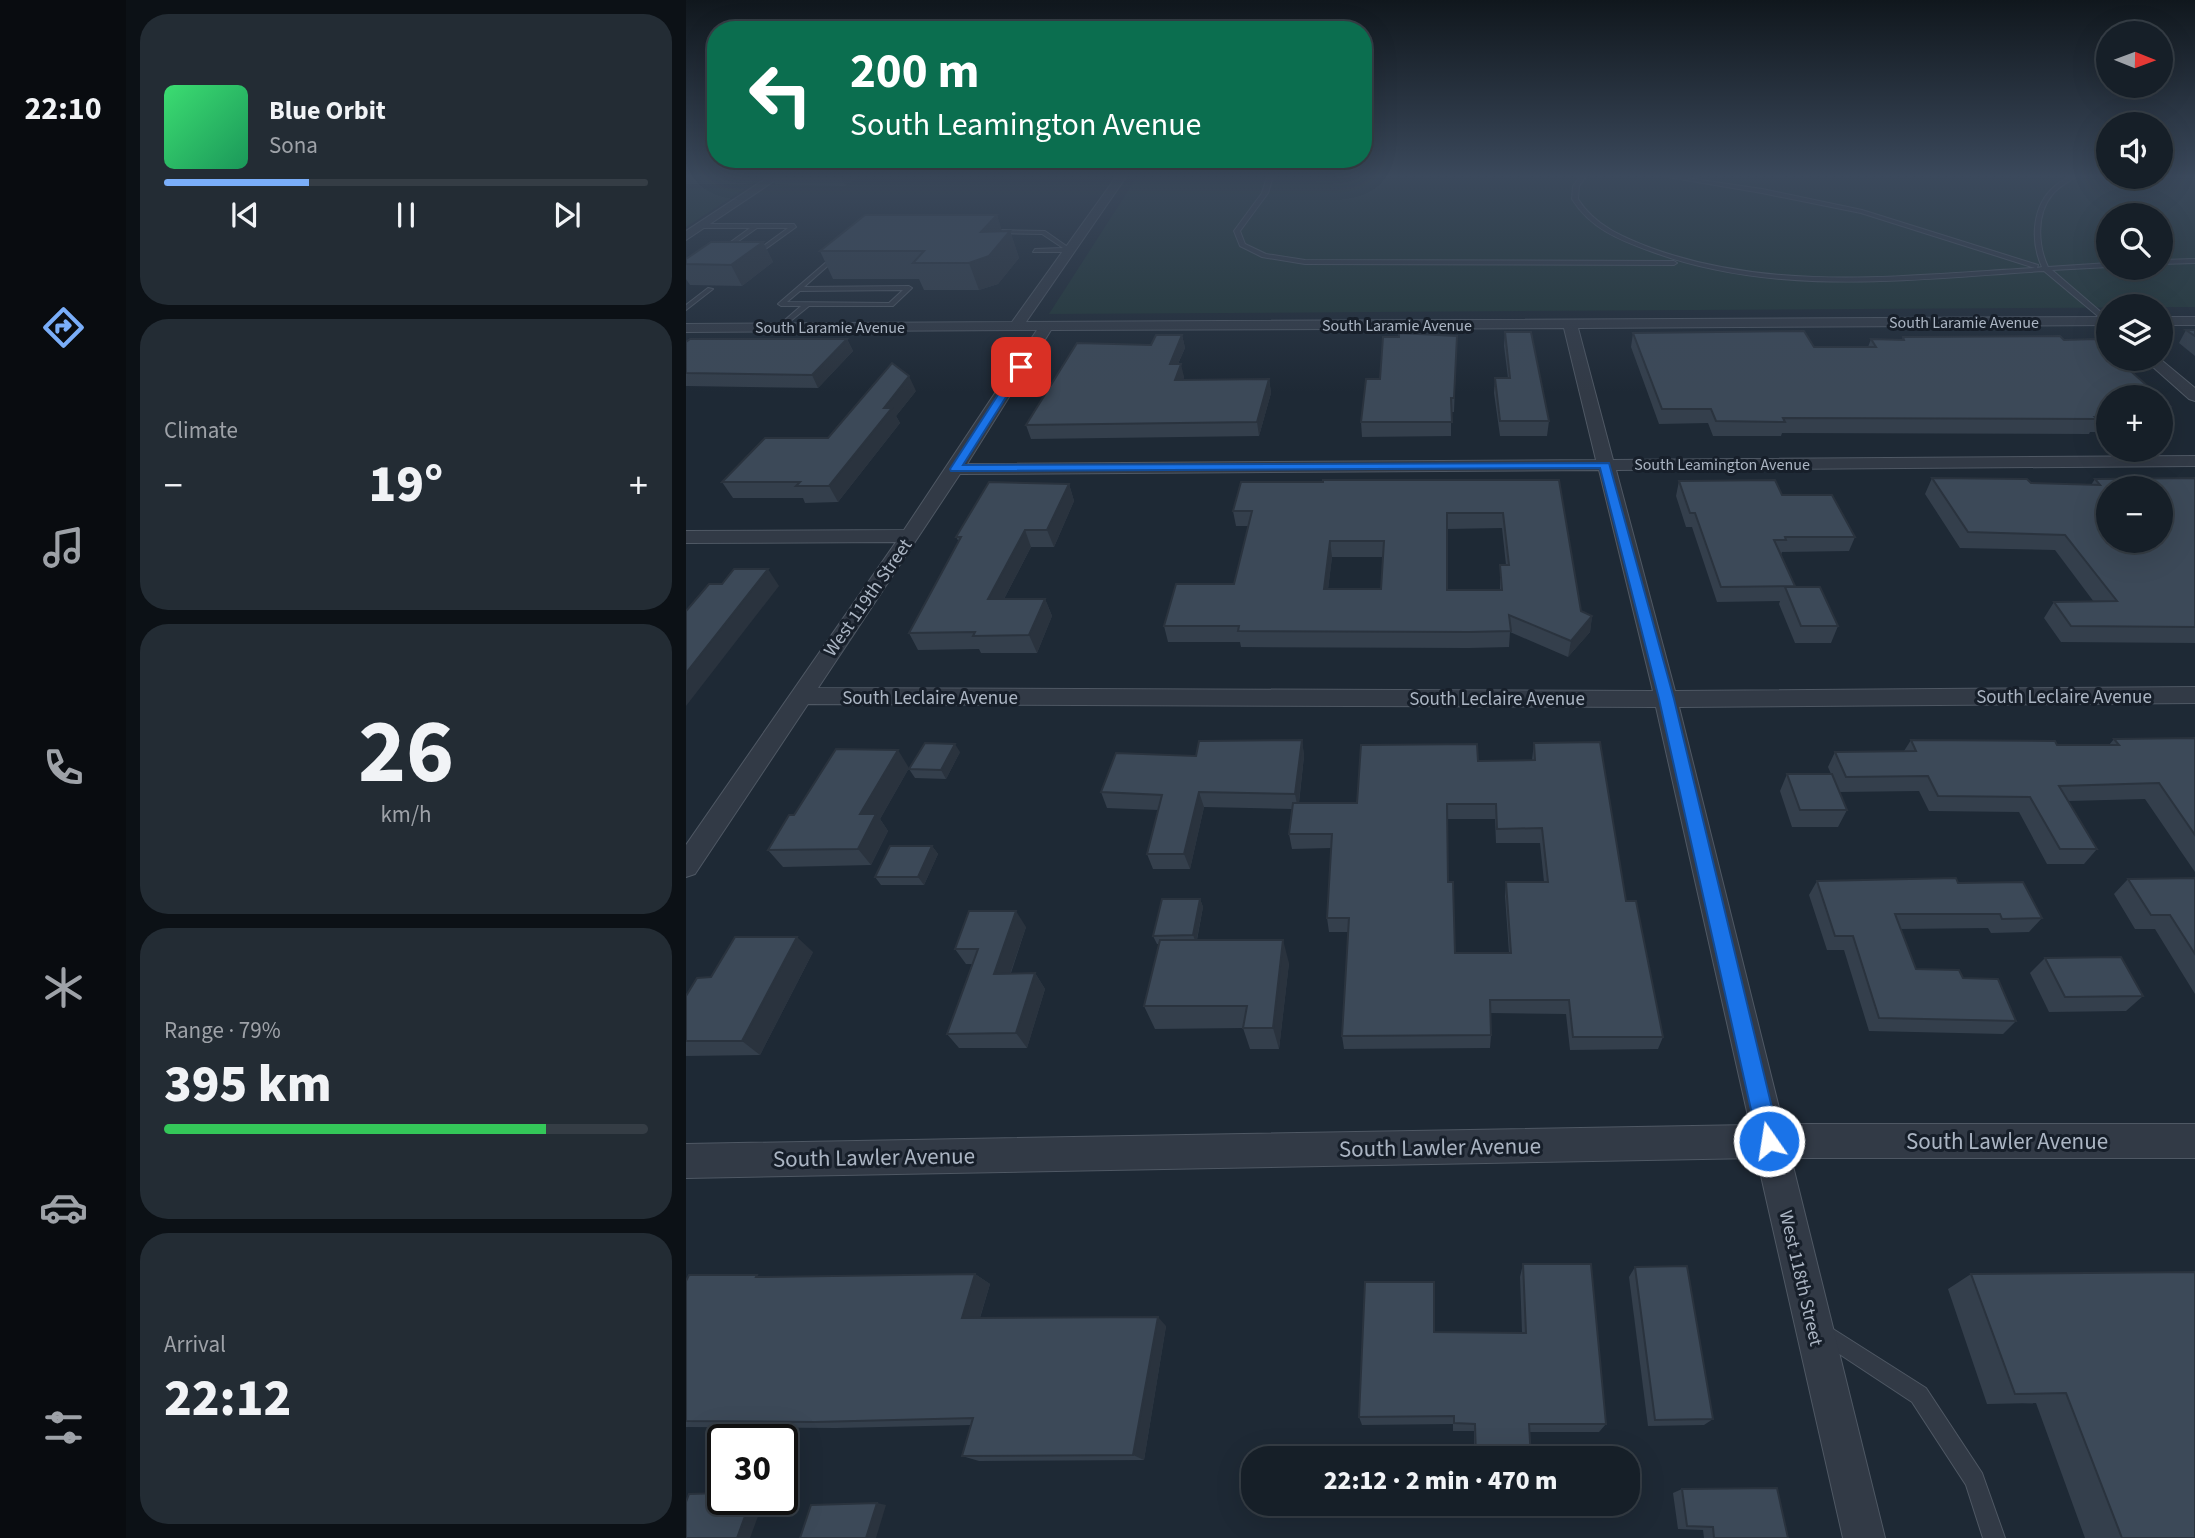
<!DOCTYPE html>
<html lang="en">
<head>
<meta charset="utf-8">
<style>
  :root { --surface:#161f28; --page:#232c34; --text:#f1f3f6; --muted:#9ea2a8; --line:#353d45; --accent:#7aaef9 }
  body { margin:0; font-family:"Source Sans 3",sans-serif; background:var(--page); color:var(--text); height:100vh; display:flex; flex-direction:column; font-size:26px; white-space:nowrap }
  * { box-sizing:border-box; margin:0 }
  p { font-size:23px; color:var(--muted) }
  .icon { flex:none; width:38px; height:38px; fill:none; stroke:currentColor; stroke-width:2; stroke-linecap:round; stroke-linejoin:round }
  .map { position:relative; flex:1; overflow:hidden }
  .panel { display:flex; flex-direction:column; gap:14px; padding:14px; background:#0c1116; width:560px }
  .panel>* { flex:none }
  .hud { position:absolute; left:21px; top:21px; width:665px; height:147px; border-radius:28px; box-shadow:0 7px 28px #0002,0 0 0 2px var(--line); background:#0b6e4f; color:#fff; overflow:hidden }
  .needle { width:46px; rotate:91deg }
  .fabs { position:absolute; left:1410px; top:21px; display:grid; gap:14px }
  .fabs a { display:grid; place-items:center; width:77px; height:77px; border-radius:50%; background:var(--surface); box-shadow:0 7px 28px #0002,0 0 0 2px var(--line); font-size:35px }
  .speed { position:absolute; left:21px; top:1424px; display:flex; gap:14px; font-size:35px; font-weight:700; text-align:center }
  .speed>* { display:grid; place-content:center; width:91px; height:91px; border-radius:50%; background:var(--surface); box-shadow:0 7px 28px #0002,0 0 0 2px var(--line); line-height:1 }
  .speed .limit { border:4px solid #111; border-radius:10px; background:#fff; color:#111 }
  .pin { position:absolute; display:grid; place-items:center; width:60px; height:60px; color:#fff; margin:-30px; border-radius:14px; box-shadow:0 4px 10px #0006 }
  .me { position:absolute; width:77px; margin:-38px; rotate:347deg; stroke-linejoin:round; filter:drop-shadow(0 0 5px #0008) }
  .turn { display:flex; align-items:center; gap:24px; height:147px; padding:0 28px; font-size:32px }
  .turn .icon { width:91px; height:91px; stroke-width:2.5 }
  .turn b { display:block; font-size:49px; line-height:60px }
  .big { font-size:52px; font-weight:800; line-height:1.1 }
  .panel .card { flex:1; display:flex; flex-direction:column; justify-content:center; gap:10px; min-width:0; padding:0 24px; border-radius:28px; background:var(--page) }
  .panel .dial { align-items:center; gap:0 }
  .dial b { font-size:91px; line-height:1 }
  .song { display:flex; align-items:center; gap:21px }
  .cover { width:84px; height:84px; border-radius:10px; background:linear-gradient(135deg,hsl(140 70% 55%),hsl(150 70% 35%)) }
  .played { height:7px; border-radius:4px; background:linear-gradient(90deg,var(--accent) 30%,var(--line) 30%) }
  .keys { display:flex; justify-content:space-around; direction:ltr }
  .heat { display:flex; justify-content:space-between; align-items:center; font-size:38px; direction:ltr }
  .charge { height:10px; border-radius:5px; background:linear-gradient(90deg,#34c759 79%,var(--line) 0) }
  .trip { position:absolute; left:555px; top:1446px; width:399px; height:70px; border-radius:28px; background:var(--surface); box-shadow:0 7px 28px #0002,0 0 0 2px var(--line); font-weight:800; line-height:70px; text-align:center }
  main { display:flex; flex:1; min-height:0 }
  .dock { display:flex; flex-direction:column; width:126px; justify-content:space-around; align-items:center; background:#090c10; color:var(--muted) }
  .dock .icon { width:49px; height:49px }
  .dock .current { color:var(--accent) }
  .dock b { font-size:32px; color:var(--text) }
  .map>svg:first-child { display:block }
</style>
</head>
<body>
<main>
<nav class="dock">
<b>22:10</b>
<svg class="icon current" aria-label="directions" viewBox="0 0 24 24"><path d="M12 3l9 9-9 9-9-9zM9 14v-3h6M13 9l2 2-2 2"/></svg>
<svg class="icon" aria-label="music" viewBox="0 0 24 24"><path d="M9 18V5l10-2v13"/><circle cx="6" cy="18" r="3"/><circle cx="16" cy="16" r="3"/></svg>
<svg class="icon" aria-label="phone" viewBox="0 0 24 24"><path d="M5 4h4l2 5-3 2q2 4 5 5l2-3 5 2v4C11 20 4 13 5 4z"/></svg>
<svg class="icon" aria-label="climate" viewBox="0 0 24 24"><path d="M12 3v18M4 7l16 10M4 17L20 7"/></svg>
<svg class="icon" aria-label="car" viewBox="0 0 24 24"><path d="M5 17H2v-5l4-1 3-4h7l3 4 3 1v5h-3M9 17h6M6 11h13"/><circle cx="7" cy="17" r="2"/><circle cx="17" cy="17" r="2"/></svg>
<svg class="icon" aria-label="filters" viewBox="0 0 24 24"><path d="M4 7h16M4 17h16"/><circle cx="9" cy="7" r="2"/><circle cx="15" cy="17" r="2"/></svg>
</nav>
<section class="panel">
<div class="card">
<div class="song"><i class="cover"></i><div><b>Blue Orbit</b><p>Sona</p></div></div>
<div class="played"></div>
<div class="keys"><svg class="icon" aria-label="previous" viewBox="0 0 24 24"><path d="M18 5L8 12l10 7zM5 5v14"/></svg><svg class="icon" aria-label="pause" viewBox="0 0 24 24"><path d="M8 5v14M16 5v14"/></svg><svg class="icon" aria-label="next" viewBox="0 0 24 24"><path d="M6 5l10 7-10 7zM19 5v14"/></svg></div>
</div>
<div class="card"><p>Climate</p>
<div class="heat"><a>−</a><b class="big">19°</b><a>+</a></div>
</div>
<div class="card dial"><b>26</b><p>km/h</p></div>
<div class="card"><p>Range · 79%</p><b class="big">395 km</b><div class="charge"></div></div>
<div class="card"><p>Arrival</p><b class="big">22:12</b></div>
</section>
<div class="map">
<svg width="1509" height="1538" viewBox="0 0 1509 1538">
  <rect width="100%" height="100%" fill="#1e2935"/>
  <g fill="#213637" fill-rule="evenodd">
    <path d="M451,177H1509V307L363,314ZM1423,215H1475V268H1423Z"/>
    <path d="M0,188H60L0,227Z"/>
  </g>
  <g fill="none" stroke-linecap="round" stroke-linejoin="round">
    <defs>
      <g id="lane">
        <path d="M581,177H587L582,193L554,231L559,244L580,254L619,260L988,261L991,263L988,265L619,264L576,257L554,246L548,231L576,193Z"/>
        <path d="M894,177H900L893,186L892,199C909,226 937,237 965,248C1089,293 1221,275 1349,268L1175,213L1076,193L982,177H994L1076,189L1176,210L1352,265L1351,268L1356,267C1344,241 1346,205 1369,186C1375,181 1381,177 1389,177C1381,183 1372,187 1366,195C1350,214 1352,246 1362,267L1423,263V267L1366,270L1423,319V323L1419,322L1358,271C1227,279 1090,298 964,251C933,240 904,228 886,199L887,186Z"/>
        <path d="M108,224L110,227L67,258L65,255L102,228H71L37,252L35,249L64,228H16L13,226L16,224Z"/>
        <path d="M309,230L359,231L386,250L383,252H347L349,249L377,248L356,234L307,233Z"/>
        <path d="M152,252L154,255L118,287L223,286L226,288L207,306H123L96,328H92V326L115,306H95L92,304L93,303ZM217,290L203,303L101,302L114,291Z"/>
        <path d="M1509,259V263L1475,264V260Z"/>
        <path d="M22,288L27,289L0,310V305Z"/>
        <path d="M1136,1322L1240,1388L1296,1473L1319,1538H1297L1280,1485L1226,1402L1129,1338L1127,1331L1129,1324Z"/>
      </g>
      <g id="street">
        <path d="M82,177H94L0,240V231Z"/>
        <path d="M430,177H440L340,322L1423,317V325L892,328L927,460L1509,456V466L930,470L989,691L1509,687V703L993,707L1097,1124H1509V1158H1105L1199,1538H1157L1071,1158L0,1178V1144L1064,1125L970,707L122,704L9,874L0,877V845L210,542L0,543V531L218,530L351,330L0,332V324L326,322ZM878,328L910,460L281,464L365,330ZM913,470L967,691L132,688L274,474Z"/>
        <rect x="1475" y="317" width="34" height="8"/>
        <path d="M1458,359H1474L1509,388V401L1503,399Z"/>
      </g>
    </defs>
    <use href="#lane" stroke="#4f5864" stroke-width="2"/>
    <use href="#street" stroke="#4f5864" stroke-width="2"/>
    <use href="#lane" fill="#323a46" fill-rule="evenodd"/>
    <use href="#street" fill="#323a46" fill-rule="evenodd"/>
  </g>
  <g fill="#343f4c" fill-rule="evenodd">
    <path d="M0,177H78L67,184H0Z"/>
    <path d="M86,177H171L159,186L89,184Z"/>
    <path d="M311,215L316,232L324,231L333,258L312,284L293,290H238L233,279H147L134,251Z"/>
    <path d="M77,242L87,262L56,286L4,285L0,279V259Z"/>
    <path d="M1500,330H1509V356L1493,343Z"/>
    <path d="M819,332L863,421L861,436H814L808,393L809,378H822L818,346Z"/>
    <path d="M947,333L1128,347H1182L1185,339L1216,340L1217,337L1423,397V432H1404L1403,434L1096,433L1095,436H1027L1022,423L973,424L945,347Z"/>
    <path d="M496,335L499,348L492,364L498,377L497,380L583,379L585,393L573,436L345,439L340,425L465,345Z"/>
    <path d="M771,336L768,412H765V436L676,437L675,422Z"/>
    <path d="M161,339L167,351L132,388L0,386V342Z"/>
    <path d="M230,391L210,416L214,423L152,502L119,503L117,498H47L36,482L142,438Z"/>
    <path d="M1475,398L1484,406L1475,420Z"/>
    <path d="M1246,478L1345,483L1405,485L1409,479L1509,478V643L1375,642L1358,618L1368,602H1408L1369,550L1274,548L1239,494Z"/>
    <path d="M873,480L895,611L906,616L904,632L882,657L824,632L823,647L783,648L555,647L554,642H482L478,626L548,584L562,526H550L547,511ZM816,528L820,565H814V590H761V529ZM646,557H697L695,589H642Z"/>
    <path d="M993,481L1096,495L1169,537L1163,551L1096,552L1095,555L1109,586L1152,626L1145,643H1109L1093,604L1094,601L1031,602L1006,527H1000L990,496Z"/>
    <path d="M383,484L388,501L368,547H345L318,599H359L366,616L351,653H295L293,649L232,650L223,633L273,542L270,537Z"/>
    <path d="M1509,738V872L1459,799L1382,801L1411,849L1398,864H1361L1333,812L1243,811L1233,791L1154,792L1161,810L1152,827H1106L1094,791L1101,774H1145L1142,767L1149,752L1218,751L1225,740L1371,745H1423L1428,739Z"/>
    <path d="M616,740L618,756L613,803H671L792,761L846,760L848,743L940,901L977,1037L972,1049L884,1050L880,1014L804,1013L805,1035L804,1048L658,1049L656,1036L663,932H643L641,918L645,848L606,849L603,834L606,809L518,807L504,869H467L461,854L472,810L421,808L415,792L510,756ZM761,819H809L810,843H854L858,882H820L819,896L823,953H769L762,882Z"/>
    <path d="M274,752L260,779L229,778L223,769Z"/>
    <path d="M223,768L194,819L202,831L185,865L97,867L82,850L108,815Z"/>
    <path d="M246,846L252,854L238,885H195L189,877Z"/>
    <path d="M1509,878V994L1469,929H1449L1428,894L1442,879Z"/>
    <path d="M1131,881L1272,883L1356,918L1343,932L1305,933L1302,928L1214,929L1230,969L1277,978L1330,1021L1317,1034L1183,1031L1158,950H1141L1123,895Z"/>
    <path d="M514,899L517,907L511,940L603,963L593,1049H564L557,1028L469,1029L458,1006L473,944H471L467,936Z"/>
    <path d="M340,927L325,973H349L359,989L341,1048H273L261,1034L286,964H280L269,949Z"/>
    <path d="M127,952L74,1055L0,1056V996Z"/>
    <path d="M1359,958L1457,996L1440,1011L1363,1012L1344,973Z"/>
    <path d="M837,1264L920,1424L913,1432H844L845,1458H788V1431H767V1424L676,1425L673,1417L748,1332H836L834,1277Z"/>
    <path d="M949,1267L1027,1419L1018,1425L962,1426L943,1277Z"/>
    <path d="M289,1274L304,1284L294,1318L480,1326L458,1460L293,1461L276,1456L285,1425L150,1428L0,1427V1281L76,1277Z"/>
    <path d="M1285,1274L1509,1538H1399L1350,1403L1301,1404L1262,1289Z"/>
    <path d="M996,1489L1102,1538H1018L1017,1530L992,1529L987,1493Z"/>
  </g>
  <g fill="#2a333e">
    <path d="M64,177H78L67,184Z"/>
    <path d="M155,177H171L159,186Z"/>
    <path d="M311,215L318,238L324,231L333,258L312,284L293,290L283,263L295,232Z"/>
    <path d="M77,242L87,262L56,286L45,265Z"/>
    <path d="M496,335L499,348L486,377L484,364Z"/>
    <path d="M161,339L167,351L132,388L126,375Z"/>
    <path d="M495,364L498,377L492,393L489,380Z"/>
    <path d="M223,376L230,391L210,416L214,423L152,502L143,486L198,408Z"/>
    <path d="M583,379L585,393L573,436L571,422Z"/>
    <path d="M383,484L388,501L368,547L361,530Z"/>
    <path d="M339,530L345,547L309,616L302,599Z"/>
    <path d="M644,541L646,557L640,605L638,589Z"/>
    <path d="M82,569L93,586L0,706V673Z"/>
    <path d="M359,599L366,616L351,653L343,635Z"/>
    <path d="M906,616L904,632L882,657L885,641Z"/>
    <path d="M616,740L618,756L612,810L609,794Z"/>
    <path d="M269,744L274,752L260,779L255,770Z"/>
    <path d="M212,750L223,768L194,819L202,831L185,865L172,849L174,814Z"/>
    <path d="M513,792L518,807L504,869L498,854Z"/>
    <path d="M246,846L252,854L238,885L232,877Z"/>
    <path d="M514,899L517,907L510,943L507,935Z"/>
    <path d="M330,911L340,927L319,989L308,974Z"/>
    <path d="M111,937L127,952L74,1055L56,1041Z"/>
    <path d="M597,940L603,963L593,1049L587,1028Z"/>
    <path d="M349,973L359,989L341,1048L330,1033Z"/>
    <path d="M289,1274L304,1284L291,1327L276,1318Z"/>
    <path d="M472,1317L480,1326L458,1460L447,1455Z"/>
    <path d="M65,1500H78L64,1538H51Z"/>
    <path d="M191,1503L200,1505L190,1538H180Z"/>
  </g>
  <g fill="#3c4958" stroke="#2a333e" stroke-width="2" fill-rule="evenodd">
    <path d="M179,215H311L295,232L324,231L303,256L283,263H227L238,251H134Z"/>
    <path d="M25,242H77L45,265L0,264V259Z"/>
    <path d="M1500,330H1509V336Z"/>
    <path d="M1118,331L1128,347H1190L1185,339L1218,340L1217,337L1374,336L1378,340L1410,339L1423,351V359H1431L1474,397H1423V417H1409L1411,419L1097,418L1099,422L1030,421L1025,409H976L947,333Z"/>
    <path d="M819,332H845L863,421H814L809,378H824Z"/>
    <path d="M713,333L771,336L768,398H765L766,422H675L680,379H694L697,337H713Z"/>
    <path d="M470,335H496L484,364H495L489,380L583,379L571,422L340,425L391,343L465,345Z"/>
    <path d="M4,339H161L126,375L0,373V342Z"/>
    <path d="M206,363L223,376L198,408H206L143,486H110L114,482H36L79,438H142Z"/>
    <path d="M1475,398L1484,406H1475Z"/>
    <path d="M1246,478L1341,479L1345,483L1414,485L1409,479L1509,478V627L1385,626L1368,602L1431,601L1379,535L1282,532ZM1423,488H1475V541H1423Z"/>
    <path d="M637,480H873L895,611L906,616L885,641L823,615L825,631L783,632L552,631L553,626H478L490,584H548L566,511H547L555,482H637ZM761,513H817L823,565H814L816,590H761ZM644,541H698L695,589H638Z"/>
    <path d="M1089,480L1096,495H1146L1169,537H1099L1100,540H1088L1109,586L1035,587L1009,513H1004L993,481Z"/>
    <path d="M303,482L383,484L361,530H339L302,599H359L343,635L287,636L289,632L223,633L275,537H270Z"/>
    <path d="M48,569H82L0,673V611L23,584H36Z"/>
    <path d="M1099,587H1134L1152,626H1115Z"/>
    <path d="M1509,738V835L1473,783L1373,786L1411,849H1374L1344,797L1252,796L1242,776L1160,777L1149,752L1230,751L1225,740L1369,741L1371,745H1433L1428,739Z"/>
    <path d="M616,740L609,794L513,792L498,854H461L476,795L415,792L430,753L510,756L513,741Z"/>
    <path d="M914,742L940,901H950L977,1037H887L883,1000H804L805,1035L656,1036L663,918H641L646,834H603L607,803H671L675,745L791,744L792,761L849,760L848,743ZM761,804H810L811,829L856,828L862,882H820L825,953H769L767,882H762Z"/>
    <path d="M239,743L269,744L255,770L223,769Z"/>
    <path d="M150,749L212,750L174,814H190L172,849L82,850L103,815H108Z"/>
    <path d="M1101,774H1146L1161,810H1114Z"/>
    <path d="M204,846H246L232,877H189Z"/>
    <path d="M1270,878L1272,883L1337,882L1356,918L1316,919L1314,914H1209L1230,969L1273,970L1277,978L1312,979L1330,1021L1193,1018L1167,936H1149L1131,881Z"/>
    <path d="M1509,878V954L1484,915H1465L1442,879Z"/>
    <path d="M476,899H514L507,935L467,936Z"/>
    <path d="M283,911H330L308,974L349,973L330,1033L261,1034L292,949H269Z"/>
    <path d="M49,937H111L56,1041H0V996L11,978L25,977Z"/>
    <path d="M474,940H597L587,1028H557L561,1006H458Z"/>
    <path d="M1435,957L1457,996L1379,997L1359,958Z"/>
    <path d="M837,1264H905L920,1424H843L845,1458H790L789,1424L768,1423V1416L673,1417L679,1282H748V1332L840,1333Z"/>
    <path d="M1001,1266L1027,1419L969,1420L949,1267Z"/>
    <path d="M1509,1272V1538H1436L1380,1393L1329,1394L1285,1274Z"/>
    <path d="M289,1274L276,1318L472,1317L447,1455L276,1456L287,1418L129,1422L0,1421V1281L3,1275H71L70,1277Z"/>
    <path d="M1091,1488L1102,1538H1028L1027,1527L1001,1526L996,1489Z"/>
    <path d="M37,1493V1500H65L51,1538H0V1502L3,1494Z"/>
    <path d="M191,1503L180,1538H114L125,1505Z"/>
  </g>
  <linearGradient id="sky" x2="0" y2="1"><stop stop-color="#10171d"/><stop offset="0.45" stop-color="#3b495c"/><stop offset="1" stop-color="#3b495c" stop-opacity="0"/></linearGradient>
  <rect width="1509" height="392" fill="url(#sky)"/>
  <path fill="#1a73e8" stroke="#114b97" stroke-width="2" d="M335,364L339,367L277,465L923,463L988,699L1094,1141L1091,1148L1083,1152L1075,1148L1072,1141L973,699L914,468L265,471L264,469L330,367Z"/>
  <g text-anchor="middle" stroke-width="6" stroke-linejoin="round" paint-order="stroke">
    <g font-size="16" fill="#abb5c3" stroke="#171f2a">
      <text x="1278" y="328">South Laramie Avenue</text>
      <text x="711" y="331">South Laramie Avenue</text>
      <text x="144" y="333">South Laramie Avenue</text>
      <text x="1036" y="470">South Leamington Avenue</text>
    </g>
    <g font-size="19" fill="#abb5c3" stroke="#171f2a">
      <text transform="translate(181 597) rotate(-55)" y="7">West 119th Street</text>
      <text x="1378" y="703">South Leclaire Avenue</text>
      <text x="244" y="704">South Leclaire Avenue</text>
      <text x="811" y="705">South Leclaire Avenue</text>
      <text transform="translate(1116 1278) rotate(77)" y="7">West 118th Street</text>
    </g>
    <g font-size="23" fill="#abb5c3" stroke="#171f2a">
      <text x="1321" y="1149">South Lawler Avenue</text>
      <text transform="translate(754 1147) rotate(-1)" y="8">South Lawler Avenue</text>
      <text transform="translate(188 1157) rotate(-1)" y="8">South Lawler Avenue</text>
    </g>
  </g>
</svg>
<div class="fabs">
<a><svg class="needle" viewBox="-14 -14 28 28"><path d="M0-13l5 13h-10z" fill="#e53935"/><path d="M0 13l5-13h-10z" fill="#9ea2a8"/></svg></a>
<a><svg class="icon" aria-label="sound" viewBox="0 0 24 24"><path d="M4 9h4l5-4v14l-5-4H4zM17 9q2 3 0 6"/></svg></a>
<a><svg class="icon" aria-label="search" viewBox="0 0 24 24"><circle cx="10" cy="10" r="6"/><path d="M15 15l6 6"/></svg></a>
<a><svg class="icon" aria-label="layers" viewBox="0 0 24 24"><path d="M12 4l9 5-9 5-9-5zM3 14l9 5 9-5"/></svg></a>
<a>+</a>
<a>−</a>
</div>
<div class="speed"><div class="limit">30</div></div>
<div class="pin" style="left:335px;top:367px;background:#d93025"><svg class="icon" aria-label="arrive" viewBox="0 0 24 24"><path d="M6 21V4h12l-3 4 3 4H6"/></svg></div>
<svg class="me" style="left:1083px;top:1141px" viewBox="-20 -20 40 40"><circle r="17" fill="#1a73e8" stroke="#fff" stroke-width="3"/><path d="M0-11L8 9 0 5-8 9z" fill="#fff"/></svg>
<div class="trip">22:12 · 2 min · 470 m</div>
<div class="hud">
<div class="turn"><svg class="icon" aria-label="left" viewBox="0 0 24 24"><path d="M17 20v-9H6M10 6l-5 5 5 5"/></svg><div><b>200 m</b>South Leamington Avenue</div></div>
</div>
</div>
</main>
</body>
</html>
